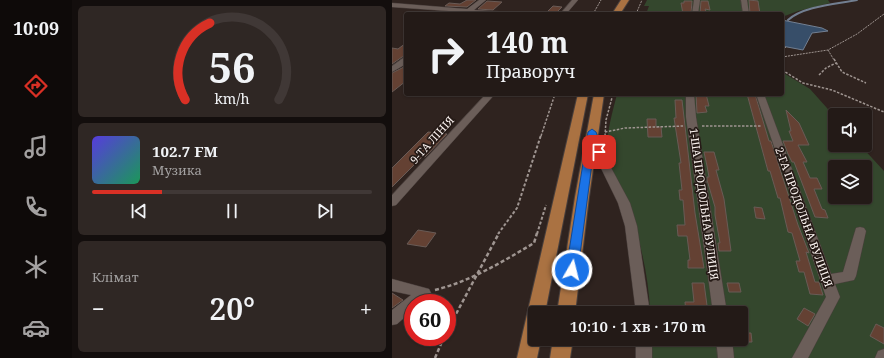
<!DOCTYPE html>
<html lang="uk">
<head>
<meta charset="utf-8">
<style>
  :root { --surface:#231a17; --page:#2f2724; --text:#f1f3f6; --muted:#a3a1a1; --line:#403836; --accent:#d93025 }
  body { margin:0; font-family:"Noto Serif",serif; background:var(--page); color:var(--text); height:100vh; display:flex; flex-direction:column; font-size:15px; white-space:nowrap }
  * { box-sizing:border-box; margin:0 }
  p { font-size:13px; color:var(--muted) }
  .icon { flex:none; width:22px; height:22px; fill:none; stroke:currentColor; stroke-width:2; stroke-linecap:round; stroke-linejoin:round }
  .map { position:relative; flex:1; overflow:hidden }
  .side { display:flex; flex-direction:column; gap:6px; padding:6px; background:#130e0d; width:320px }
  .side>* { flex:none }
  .hud { position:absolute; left:12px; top:12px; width:380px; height:84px; border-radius:4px; box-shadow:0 1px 3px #0004,0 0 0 1px var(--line); background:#231a17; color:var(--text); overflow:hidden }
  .fabs { position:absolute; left:436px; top:108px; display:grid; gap:8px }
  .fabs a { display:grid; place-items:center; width:44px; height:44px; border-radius:4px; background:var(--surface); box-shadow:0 1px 3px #0004,0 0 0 1px var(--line); font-size:20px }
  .speed { position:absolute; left:12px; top:294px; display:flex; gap:8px; font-size:20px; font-weight:700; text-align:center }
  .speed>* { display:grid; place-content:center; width:52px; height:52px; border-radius:50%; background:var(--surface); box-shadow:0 1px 3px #0004,0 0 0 1px var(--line); line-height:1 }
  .speed .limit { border:6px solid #d22; background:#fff; color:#111 }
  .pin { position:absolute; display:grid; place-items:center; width:34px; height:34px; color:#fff; margin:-17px; border-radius:8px; box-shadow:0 2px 6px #0006 }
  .me { position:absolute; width:44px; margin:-22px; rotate:8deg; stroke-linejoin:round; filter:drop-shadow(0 0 3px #0008) }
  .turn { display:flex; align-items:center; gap:14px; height:84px; padding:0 16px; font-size:18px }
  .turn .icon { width:52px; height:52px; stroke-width:2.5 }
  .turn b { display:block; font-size:28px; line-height:34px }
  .big { font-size:30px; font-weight:600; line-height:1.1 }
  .side .widget { flex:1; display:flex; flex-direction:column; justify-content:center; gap:6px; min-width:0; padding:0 14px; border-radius:6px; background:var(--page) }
  .side .dial { align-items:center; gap:0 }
  .dial svg { height:104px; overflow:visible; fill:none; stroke:var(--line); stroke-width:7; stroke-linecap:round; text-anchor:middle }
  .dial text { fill:var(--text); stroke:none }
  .song { display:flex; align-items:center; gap:12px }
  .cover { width:48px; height:48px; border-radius:6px; background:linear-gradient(135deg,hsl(250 70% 55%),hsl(150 70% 35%)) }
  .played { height:4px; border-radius:2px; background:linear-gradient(90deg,var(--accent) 25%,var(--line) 25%) }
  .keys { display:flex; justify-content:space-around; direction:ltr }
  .heat { display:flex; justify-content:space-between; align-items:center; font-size:22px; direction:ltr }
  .trip { position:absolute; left:136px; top:306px; width:220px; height:40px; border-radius:4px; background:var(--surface); box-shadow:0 1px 3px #0004,0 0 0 1px var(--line); font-weight:600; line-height:40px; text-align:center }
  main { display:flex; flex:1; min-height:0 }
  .dock { display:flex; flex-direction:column; width:72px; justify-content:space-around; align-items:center; background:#0e0a09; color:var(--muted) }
  .dock .icon { width:28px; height:28px }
  .dock .selected { color:var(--accent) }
  .dock b { font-size:18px; color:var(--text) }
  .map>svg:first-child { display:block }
</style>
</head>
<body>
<main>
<nav class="dock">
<b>10:09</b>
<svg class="icon selected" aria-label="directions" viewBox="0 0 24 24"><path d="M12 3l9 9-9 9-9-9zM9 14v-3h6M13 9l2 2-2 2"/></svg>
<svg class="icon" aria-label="music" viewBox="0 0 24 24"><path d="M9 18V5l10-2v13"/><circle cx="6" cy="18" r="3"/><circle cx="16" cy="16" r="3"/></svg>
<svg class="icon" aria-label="phone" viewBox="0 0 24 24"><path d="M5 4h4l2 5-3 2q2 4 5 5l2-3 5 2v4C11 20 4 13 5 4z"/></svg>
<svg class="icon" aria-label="climate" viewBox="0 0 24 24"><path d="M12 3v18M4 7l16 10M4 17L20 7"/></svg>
<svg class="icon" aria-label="car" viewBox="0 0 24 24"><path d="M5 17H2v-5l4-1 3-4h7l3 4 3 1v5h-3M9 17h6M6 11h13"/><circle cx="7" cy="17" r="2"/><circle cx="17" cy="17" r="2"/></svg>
</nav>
<section class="side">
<div class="widget dial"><svg viewBox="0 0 100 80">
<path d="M14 69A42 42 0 1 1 86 69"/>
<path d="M14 69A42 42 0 0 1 33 10" stroke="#d93025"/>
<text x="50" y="56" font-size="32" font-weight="700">56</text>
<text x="50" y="72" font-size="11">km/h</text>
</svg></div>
<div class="widget">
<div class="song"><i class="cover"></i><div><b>102.7 FM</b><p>Музика</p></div></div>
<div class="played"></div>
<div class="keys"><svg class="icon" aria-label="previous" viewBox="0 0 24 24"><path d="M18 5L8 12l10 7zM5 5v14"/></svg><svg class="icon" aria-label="pause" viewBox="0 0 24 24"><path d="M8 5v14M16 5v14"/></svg><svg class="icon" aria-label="next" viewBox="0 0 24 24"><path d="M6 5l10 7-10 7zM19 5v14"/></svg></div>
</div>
<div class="widget"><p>Клімат</p>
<div class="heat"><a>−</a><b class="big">20°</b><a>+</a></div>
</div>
</section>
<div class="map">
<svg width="492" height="358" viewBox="0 0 492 358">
  <rect width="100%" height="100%" fill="#2f231f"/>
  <g fill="#34472d" fill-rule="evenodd">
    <path d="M255,0H436L438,3L406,11L390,17V14H254L257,6H252Z"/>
    <path d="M390,72L418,89L443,117V145H468L492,171V358H258V339H349V313H258C257,273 246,232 232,194C228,183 218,172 216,160C212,139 220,115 225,94H390ZM443,167H473V197H443Z"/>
  </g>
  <path fill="#374e69" stroke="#727f91" d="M390,20L430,28L436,31L420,33L411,50L390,46Z"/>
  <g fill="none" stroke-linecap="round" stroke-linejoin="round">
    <path stroke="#727f91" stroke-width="2" d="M396,20C411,6 445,4 465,0"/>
  </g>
  <g fill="#644133" stroke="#695b56">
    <path d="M75,0H84L75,7L53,6L57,3L68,4Z"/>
    <path d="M357,0L366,1L368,14H358Z"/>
    <path d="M95,1L110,2L101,10L86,9Z"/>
    <path d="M292,1H300L299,14H291L289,3H292Z"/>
    <path d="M309,1H316L318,10L313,9L315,14H308Z"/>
    <path d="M161,6L170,7L163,14H153Z"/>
    <path d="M14,43V56L10,57L0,64V48L6,49Z"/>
    <path d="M14,66V81L0,92V73Z"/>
    <path d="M304,94H314L317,106H313L315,112L305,113Z"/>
    <path d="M355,94H363L377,141H379L406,225L417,253L414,252L423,282H427L431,295L418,294L412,272H407L404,261H408L400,233L396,232L388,198H386L378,171H376Z"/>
    <path d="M283,100H290L303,213L312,268H296V260H298L295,236H286L285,225H293L291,200H288L287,190H290L287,163H289L282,118H284Z"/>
    <path d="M394,110L407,123L417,145H406L415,162H411L418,178H425L430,189H422L430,209L433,210L436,218L423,217L402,162H400L396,154L391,141H401L397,131H399Z"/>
    <path d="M255,119H264V127H269L270,137H256Z"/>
    <path d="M36,132L55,134L33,157L31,156L0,187V168Z"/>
    <path d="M312,152H322L327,170H324L332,199L339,251H327L326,243H328L323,215V207L315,180V177H317L315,166Z"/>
    <path d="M362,207L370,208L373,219L364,218Z"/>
    <path d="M26,230L44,233L34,247L15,244Z"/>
    <path d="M300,283H312L316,313H294L293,302H302Z"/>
    <path d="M335,283H347L349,292H337Z"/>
    <path d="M0,293L11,300L0,308Z"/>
    <path d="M412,308L423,314L416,326L405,319Z"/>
    <path d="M484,324L492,328V344L478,336Z"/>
    <path d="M349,333H359L360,342H349Z"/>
  </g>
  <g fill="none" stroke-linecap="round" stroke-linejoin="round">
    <defs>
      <g id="minor">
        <path d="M87,0H94L82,10L116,12L119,14H72L71,12L0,7V3L75,9Z"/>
        <path d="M180,0H186L174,14H168Z"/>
        <path d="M302,0H308L306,14H300Z"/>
        <path d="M349,0H355L357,14H351Z"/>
        <path d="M11,58H14V64L0,72V66Z"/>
        <path d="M94,94H103L4,205L0,206V195Z"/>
        <path d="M294,94H302L304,117L335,313H321L294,117Z"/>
        <path d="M364,94H372L439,274L451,272L464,228L468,227L472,228L474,231L464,276L462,280L443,284L448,297L416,358H400L434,297Z"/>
        <path d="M200,129L205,132L216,162L238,203L245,226L258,313H244L233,226L226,203L206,162L195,132Z"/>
        <path d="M0,279L37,289L39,293C35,301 30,303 21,303V310L5,324L0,325V310L19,295L0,291Z"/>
        <rect x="244" y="339" width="16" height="19"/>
        <path d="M324,339H340L342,358H326Z"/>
        <path d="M492,349V358H483L486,351Z"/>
      </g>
      <g id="major">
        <path d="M229,0H237L228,14H220Z"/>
        <path d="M186,94H196L153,313H143V339H149L145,358H125Z"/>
        <path d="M202,94H212L197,197L183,313H165L183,197Z"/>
        <path d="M161,339H181L178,358H158Z"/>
      </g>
    </defs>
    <use href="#minor" stroke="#493f3c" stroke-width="1"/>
    <use href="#major" stroke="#493f3c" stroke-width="2"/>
    <g stroke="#9f9591" stroke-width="1" stroke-dasharray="2 1" stroke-linecap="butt">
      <path d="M201,14L209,0"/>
      <path d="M244,14L250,0"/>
      <path d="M390,50L394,47"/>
      <path d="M436,50L442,60"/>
      <path d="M390,57L436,50L465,34L492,14"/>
    </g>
    <g stroke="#9f9591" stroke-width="1.5" stroke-dasharray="2.5 1.5" stroke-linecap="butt">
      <path d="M442,59L450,72L474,83"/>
      <path d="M390,70L411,83L440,90L492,112"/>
      <path d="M427,75L434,68L444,63"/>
      <path d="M310,126H370"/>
      <path d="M213,132L233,128L292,126"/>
      <path d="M149,136L163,94"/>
      <path d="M213,136L214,120L221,94"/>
    </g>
    <g stroke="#9f9591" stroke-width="2" stroke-dasharray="3 2" stroke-linecap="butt">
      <path d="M213,138V135"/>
      <path d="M106,234L125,208L149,135"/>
      <path d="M145,234L154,205"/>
    </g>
    <g stroke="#9f9591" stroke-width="2.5" stroke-dasharray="4 2.5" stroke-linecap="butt">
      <path d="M43,290C79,281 110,262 142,243L145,233"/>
      <path d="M55,331L107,233"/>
      <path d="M43,358L52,337"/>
    </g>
    <use href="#minor" fill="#6b5e59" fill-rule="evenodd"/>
    <use href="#major" fill="#aa7242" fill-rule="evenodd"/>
  </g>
  <path fill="#1a73e8" stroke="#114b97" d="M200,129L204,132L212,152L207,155L204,154L202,148L186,270L184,273L180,274L176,273L174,270L196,132Z"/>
  <g text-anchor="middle" stroke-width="3.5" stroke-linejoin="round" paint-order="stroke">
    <g font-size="11" fill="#faf2ef" stroke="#251a16">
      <text transform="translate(40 140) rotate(-48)" y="4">9-ТА ЛІНІЯ</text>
      <text transform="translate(312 204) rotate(82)" y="4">1-ША ПРОДОЛЬНА ВУЛИЦЯ</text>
      <text transform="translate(412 217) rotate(70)" y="4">2-ГА ПРОДОЛЬНА ВУЛИЦЯ</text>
    </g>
  </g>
</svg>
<div class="fabs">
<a><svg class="icon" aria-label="sound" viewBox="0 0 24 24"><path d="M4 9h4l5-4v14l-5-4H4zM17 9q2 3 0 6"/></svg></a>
<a><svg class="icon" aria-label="layers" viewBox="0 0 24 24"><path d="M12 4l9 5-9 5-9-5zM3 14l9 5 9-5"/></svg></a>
</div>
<div class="speed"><div class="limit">60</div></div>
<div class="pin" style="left:207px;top:152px;background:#d93025"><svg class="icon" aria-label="arrive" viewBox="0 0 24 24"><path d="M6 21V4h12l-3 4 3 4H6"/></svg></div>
<svg class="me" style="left:180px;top:270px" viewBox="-20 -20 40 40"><circle r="17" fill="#1a73e8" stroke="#fff" stroke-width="3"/><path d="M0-11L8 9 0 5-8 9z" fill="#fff"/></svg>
<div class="trip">10:10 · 1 хв · 170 m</div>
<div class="hud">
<div class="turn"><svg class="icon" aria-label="right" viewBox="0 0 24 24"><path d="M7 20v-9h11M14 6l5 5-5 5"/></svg><div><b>140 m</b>Праворуч</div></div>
</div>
</div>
</main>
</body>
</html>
